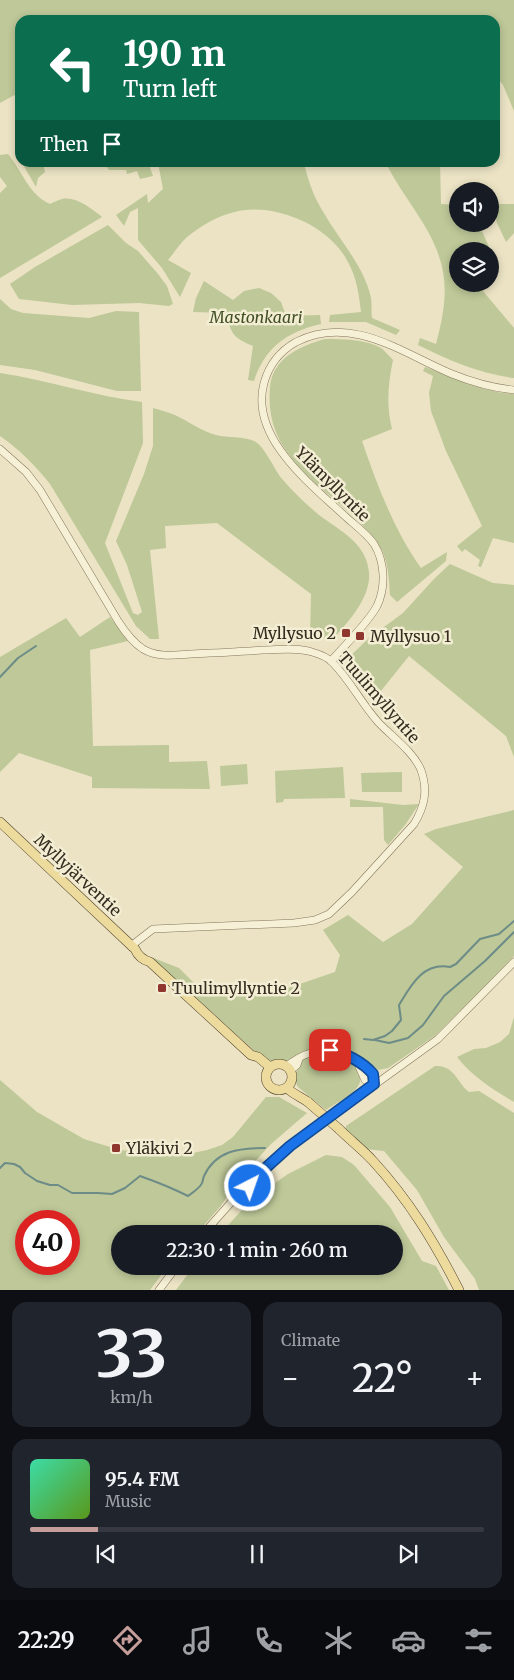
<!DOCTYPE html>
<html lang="en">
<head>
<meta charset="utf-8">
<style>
  :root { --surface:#171b24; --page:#20242c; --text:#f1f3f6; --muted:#9ea1a6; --line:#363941; --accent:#c59e9c }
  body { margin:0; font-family:Merriweather,serif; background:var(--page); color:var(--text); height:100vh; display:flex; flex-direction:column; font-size:19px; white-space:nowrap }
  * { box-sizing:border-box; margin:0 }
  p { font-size:16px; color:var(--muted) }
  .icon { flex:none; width:28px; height:28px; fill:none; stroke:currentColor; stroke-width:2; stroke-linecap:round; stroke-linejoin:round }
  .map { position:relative; height:1290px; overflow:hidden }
  .panel { display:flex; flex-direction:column; gap:12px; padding:12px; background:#0d0f14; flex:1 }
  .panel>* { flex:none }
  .banner { position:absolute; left:15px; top:15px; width:485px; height:152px; border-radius:15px; box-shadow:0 2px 8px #0003; background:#0b6e4f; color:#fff; overflow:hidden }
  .controls { position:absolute; left:449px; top:182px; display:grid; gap:10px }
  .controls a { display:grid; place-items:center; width:50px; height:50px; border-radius:50%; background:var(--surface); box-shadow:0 2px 8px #0003; font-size:25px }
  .speed { position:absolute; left:15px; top:1210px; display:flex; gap:10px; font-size:25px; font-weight:700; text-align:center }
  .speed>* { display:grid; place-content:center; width:65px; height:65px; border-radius:50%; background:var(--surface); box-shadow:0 2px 8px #0003; line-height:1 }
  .speed .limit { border:8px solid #d22; background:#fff; color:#111 }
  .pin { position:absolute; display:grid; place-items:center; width:42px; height:42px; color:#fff; margin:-21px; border-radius:10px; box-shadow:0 2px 8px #0006 }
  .me { position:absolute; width:55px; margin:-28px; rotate:41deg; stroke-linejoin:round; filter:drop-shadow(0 0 4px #0008) }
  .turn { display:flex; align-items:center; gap:18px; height:105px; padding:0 25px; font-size:22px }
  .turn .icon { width:65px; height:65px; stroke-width:2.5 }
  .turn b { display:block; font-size:35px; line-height:42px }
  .then { display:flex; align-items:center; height:48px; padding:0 25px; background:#0003; gap:10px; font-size:19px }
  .big { font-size:38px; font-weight:600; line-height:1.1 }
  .panel .card { flex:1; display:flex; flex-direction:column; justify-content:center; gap:8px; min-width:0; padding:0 18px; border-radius:15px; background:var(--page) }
  .panel .dial { align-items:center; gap:0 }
  .dial b { font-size:65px; line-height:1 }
  .song { display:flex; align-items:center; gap:15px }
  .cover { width:60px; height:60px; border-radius:8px; background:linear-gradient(135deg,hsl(160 70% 55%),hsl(90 70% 35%)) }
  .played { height:5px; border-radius:2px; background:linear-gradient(90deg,var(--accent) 15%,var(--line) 15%) }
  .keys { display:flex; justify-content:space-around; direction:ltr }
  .heat { display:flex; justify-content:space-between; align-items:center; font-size:28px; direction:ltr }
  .panel .tiles { flex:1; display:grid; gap:12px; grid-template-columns:1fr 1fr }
  .card:last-child { grid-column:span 2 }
  .trip { position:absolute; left:111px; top:1225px; width:292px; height:50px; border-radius:25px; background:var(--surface); box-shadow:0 2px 8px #0003; font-weight:600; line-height:50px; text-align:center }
  .menu { display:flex; height:80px; justify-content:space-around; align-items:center; background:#090b0e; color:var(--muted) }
  .menu .icon { width:35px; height:35px }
  .menu .on { color:var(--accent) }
  .menu b { font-size:22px; color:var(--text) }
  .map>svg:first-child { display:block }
</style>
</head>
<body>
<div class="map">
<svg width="514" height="1290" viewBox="0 0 514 1290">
  <rect width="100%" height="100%" fill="#ebe3c4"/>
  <g fill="#bec898" fill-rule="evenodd">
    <path d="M0,0H514V111L503,85L495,75V20H20V92L0,103Z"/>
    <path d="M8,154C23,172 28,194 50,204C54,202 58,200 62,199C76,196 92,209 102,217L0,278V193L7,186L0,177V155Z"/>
    <path d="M22,163H47H43L45,172L38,178L36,187Z"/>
    <path d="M107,163H144L149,165L153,176L140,179L137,171L127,174L126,170H109L107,167Z"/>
    <path d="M158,163H305H304C308,180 313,195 322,210C338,239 364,265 371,298C372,304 371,312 372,318L400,330L396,335L366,322H329L330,315L361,312C359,295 357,279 349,264C331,225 271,200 231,213C215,217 200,227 187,237C180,243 174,253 168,260L191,273L180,297L162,268L138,240V208L130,212L124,226L116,215L147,194L148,203L163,189Z"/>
    <path d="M386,163H440L441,204L457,205L458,224H479L492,254L490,256V251H458V284H477L514,328V378C481,374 448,360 418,345L420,338L436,344C451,289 448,260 416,212C406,196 394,180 386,163Z"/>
    <path d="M492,204H514V233L506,242L497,223Z"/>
    <path d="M108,225L126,243L138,251L158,274L167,286L173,304L169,306L139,303L72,305L19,299L10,284L35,267Z"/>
    <path d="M204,281L233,300L244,291L259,288L271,293L281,302L286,316L320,315L321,324C287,332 265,347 254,381L248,380L253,346C234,338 230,334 227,313L193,312L196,298Z"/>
    <path d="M0,299L11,309L23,313L89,318L116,311L139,312L141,391H117L35,370L0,365Z"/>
    <path d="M325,339C343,339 365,339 381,348C385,351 389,356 393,360C388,384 386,405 392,429L362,441C377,485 394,530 421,568L447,552L446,561L397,602L390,595C389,576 388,556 376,541C337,489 263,465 270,388C272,358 300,346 325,339Z"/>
    <path d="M425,367C454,378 482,392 514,394V543L493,538L481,567L478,566L480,560L465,549L462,552L457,546L482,526L446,451L431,411L429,393L433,376L423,371Z"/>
    <path d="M0,373C48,380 94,396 142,402L143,443L105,543L133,613L138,615L142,612L127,565L116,541L144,474L153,446V408C160,410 168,412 175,415C188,421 201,431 216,435C228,438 243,436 254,441C265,446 274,470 283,480C294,493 306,504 319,515C340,531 367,543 369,573C371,597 349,621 334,638L310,639L311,594L217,523L165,526L166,548L150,550L159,639H150L136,626L50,484C35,465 20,450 0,436Z"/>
    <path d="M450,564L493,583L514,585V757L506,736L409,656L376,697L362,684L358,676L346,660L369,638L403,613L434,579Z"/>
    <path d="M110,617L128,641L90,650L93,746L169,745V762L207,761L210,789L92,788V777L19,753L0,772V657L66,618L80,637Z"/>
    <path d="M247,764L248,784L221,786L220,766Z"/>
    <path d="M343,767L345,798L284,799L283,802L276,803L275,771Z"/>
    <path d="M402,772V792H362L361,773Z"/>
    <path d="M350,799L403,805L419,804L405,825L388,845L384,840L383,807H350Z"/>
    <path d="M514,810V956L436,1035L388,1068L378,1070L336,1046L316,1047L287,1061L273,1062L259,1055L151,957L179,968L203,992L285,989L335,972L340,955L323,930L348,915L383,942L412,924L463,867L424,834L436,829Z"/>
    <path d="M514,1017V1102C492,1089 473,1077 457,1057L474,1049L486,1048L500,1042L509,1034Z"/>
    <path d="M327,1053C344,1056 375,1073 353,1092C345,1099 334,1104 326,1110L298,1087C292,1077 298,1066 305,1058Z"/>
    <path d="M435,1066C455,1065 457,1083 469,1092L479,1091L514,1113V1290H479L475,1279L444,1237L417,1190L384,1151L366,1149L345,1130L346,1126Z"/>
    <path d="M0,1080L37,1112L84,1139L120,1150L142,1152L193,1153L207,1150L222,1145L233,1137L266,1097H279L307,1113L271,1144L228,1191L229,1194L220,1207L196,1234H120V1266H168L150,1290H0ZM26,1221H69V1264H26Z"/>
    <path d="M326,1155L342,1157L354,1165L390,1207L422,1261L436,1266L449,1290H176L194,1266H395V1234H220L252,1199L288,1174Z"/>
  </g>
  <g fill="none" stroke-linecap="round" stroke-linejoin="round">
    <g stroke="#6d8c87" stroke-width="2">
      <path d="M0,677L18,658L36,646"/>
      <path d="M364,1039L373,1040L385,1036L392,1031L401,1020L399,1005C411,985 423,962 450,967L456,964L480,939L499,934L514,921"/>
      <path d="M375,1040L389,1043L408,1038L423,1025L444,996L485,961L514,932"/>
      <path d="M0,1168L5,1163L14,1164L20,1167L25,1173L37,1181L50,1185H58L72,1193H98L112,1194L125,1188L140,1176C157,1182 172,1188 188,1196C192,1193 200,1188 202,1183C203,1181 203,1178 204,1176C216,1150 240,1148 265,1148"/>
    </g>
    <defs>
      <g id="minor">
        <path d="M0,449L26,472L40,490L118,621C125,632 132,642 143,649C158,658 175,655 191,654C215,653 239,652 263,650C279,650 297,647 312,652C319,654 327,657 332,662C350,680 361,703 378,722C392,737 413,751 421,770C428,790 425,806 414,824L352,892L329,914L315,920L294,923L153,929L131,946"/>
        <path d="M331,661C344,646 368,623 377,606C386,587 385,562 374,544C367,534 356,526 347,518C312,485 249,438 264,383C269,365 280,351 296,342C352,314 402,353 452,374C472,382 493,388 514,390"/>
        <path d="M357,1062L365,1080L373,1084"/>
        <path d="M287,1066C301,1054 323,1046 341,1052C348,1055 352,1059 358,1063C364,1066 368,1068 373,1074V1084"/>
        <path d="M291,1070L297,1065L299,1059"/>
        <path d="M243,1189C246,1180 251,1176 260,1173L290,1146L438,1039L514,962"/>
        <path d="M203,1234L243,1189C251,1185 256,1181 260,1173"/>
        <path d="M159,1290L177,1266"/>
      </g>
      <g id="major">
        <path d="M0,822L135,949C138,956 143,960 150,962L251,1055L258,1057L270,1067"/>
        <circle cx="279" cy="1077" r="13"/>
        <path d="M287,1088C293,1094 301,1097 308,1102"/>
        <path d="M339,1129C350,1140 363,1150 373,1161C409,1200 435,1243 459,1290"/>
      </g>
    </defs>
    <use href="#minor" stroke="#84755b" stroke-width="8"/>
    <use href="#major" stroke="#52432f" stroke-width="10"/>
    <use href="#minor" stroke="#f6f0d6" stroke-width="7"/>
    <use href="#major" stroke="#ecdb9d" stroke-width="9"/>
    <defs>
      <path id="major-bridge" d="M308,1102L339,1129"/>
    </defs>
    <use href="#major-bridge" stroke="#52432f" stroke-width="10" stroke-linecap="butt"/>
    <use href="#major-bridge" stroke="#ecdb9d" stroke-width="9"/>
  </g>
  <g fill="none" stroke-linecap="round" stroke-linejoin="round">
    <defs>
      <path id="route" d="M250,1186L257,1179L260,1173L290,1146L374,1084L373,1074C363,1062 345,1053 330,1050"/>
    </defs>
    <use href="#route" stroke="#114b97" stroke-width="12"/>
    <use href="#route" stroke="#1a73e8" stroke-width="9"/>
  </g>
  <g fill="#8f372f" stroke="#f3edd3" stroke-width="2">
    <rect x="341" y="628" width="10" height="10" rx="2.5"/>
    <rect x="355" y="631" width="10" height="10" rx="2.5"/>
    <rect x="157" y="983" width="10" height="10" rx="2.5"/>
    <rect x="111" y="1143" width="10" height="10" rx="2.5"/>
  </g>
  <g text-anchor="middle" stroke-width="5" stroke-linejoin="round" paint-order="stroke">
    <g font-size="16" font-style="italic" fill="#425026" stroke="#f3edd3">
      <text x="256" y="323">Mastonkaari</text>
    </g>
    <g font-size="16" fill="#352b1e" stroke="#f3edd3">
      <text transform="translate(333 484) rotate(45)" y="6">Ylämyllyntie</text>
      <text transform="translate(379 697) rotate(49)" y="6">Tuulimyllyntie</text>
      <text transform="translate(78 875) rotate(43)" y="6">Myllyjärventie</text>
    </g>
    <g font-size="16" fill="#352b1e" stroke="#f3edd3" text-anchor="start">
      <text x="336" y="639" text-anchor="end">Myllysuo 2</text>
      <text x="370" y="642">Myllysuo 1</text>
      <text x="172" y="994">Tuulimyllyntie 2</text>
      <text x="126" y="1154">Yläkivi 2</text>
    </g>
  </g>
</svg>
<div class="controls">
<a><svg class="icon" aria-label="sound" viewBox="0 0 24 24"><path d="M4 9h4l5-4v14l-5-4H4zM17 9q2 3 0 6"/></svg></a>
<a><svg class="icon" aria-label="layers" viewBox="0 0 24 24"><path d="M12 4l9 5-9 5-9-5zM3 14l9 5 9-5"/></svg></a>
</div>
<div class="speed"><div class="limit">40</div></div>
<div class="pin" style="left:330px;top:1050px;background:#d93025"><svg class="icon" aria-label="arrive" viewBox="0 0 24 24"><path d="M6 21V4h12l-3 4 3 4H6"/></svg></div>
<svg class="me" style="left:250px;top:1186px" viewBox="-20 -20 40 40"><circle r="17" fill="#1a73e8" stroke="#fff" stroke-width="3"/><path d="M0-11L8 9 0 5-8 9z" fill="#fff"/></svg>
<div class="trip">22:30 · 1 min · 260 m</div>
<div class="banner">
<div class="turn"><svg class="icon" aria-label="left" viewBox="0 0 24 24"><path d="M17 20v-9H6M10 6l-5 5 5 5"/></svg><div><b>190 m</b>Turn left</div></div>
<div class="then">Then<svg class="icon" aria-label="arrive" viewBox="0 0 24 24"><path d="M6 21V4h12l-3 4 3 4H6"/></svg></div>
</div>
</div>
<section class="panel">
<div class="tiles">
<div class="card dial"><b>33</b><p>km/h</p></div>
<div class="card"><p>Climate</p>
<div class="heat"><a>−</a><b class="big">22°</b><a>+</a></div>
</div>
<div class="card">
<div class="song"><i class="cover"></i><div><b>95.4 FM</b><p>Music</p></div></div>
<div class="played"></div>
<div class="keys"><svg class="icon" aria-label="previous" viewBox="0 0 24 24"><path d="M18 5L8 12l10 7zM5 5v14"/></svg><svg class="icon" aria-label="pause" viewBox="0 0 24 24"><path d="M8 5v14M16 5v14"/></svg><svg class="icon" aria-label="next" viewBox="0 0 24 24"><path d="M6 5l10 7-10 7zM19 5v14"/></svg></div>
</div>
</div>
</section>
<nav class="menu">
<b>22:29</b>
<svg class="icon on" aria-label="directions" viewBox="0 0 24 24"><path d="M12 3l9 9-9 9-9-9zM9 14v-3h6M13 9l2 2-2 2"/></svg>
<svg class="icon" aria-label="music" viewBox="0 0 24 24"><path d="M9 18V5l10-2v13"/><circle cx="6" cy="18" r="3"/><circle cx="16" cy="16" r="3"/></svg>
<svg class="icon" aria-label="phone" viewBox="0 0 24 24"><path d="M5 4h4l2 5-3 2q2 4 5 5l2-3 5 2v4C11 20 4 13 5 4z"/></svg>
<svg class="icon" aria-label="climate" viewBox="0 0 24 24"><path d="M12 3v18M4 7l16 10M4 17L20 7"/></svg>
<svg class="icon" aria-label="car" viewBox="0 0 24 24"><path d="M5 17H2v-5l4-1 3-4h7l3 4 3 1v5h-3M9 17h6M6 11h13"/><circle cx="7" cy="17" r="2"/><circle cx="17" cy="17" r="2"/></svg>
<svg class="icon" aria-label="filters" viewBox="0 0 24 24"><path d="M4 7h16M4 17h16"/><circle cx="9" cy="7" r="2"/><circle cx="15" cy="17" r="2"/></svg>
</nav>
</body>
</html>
